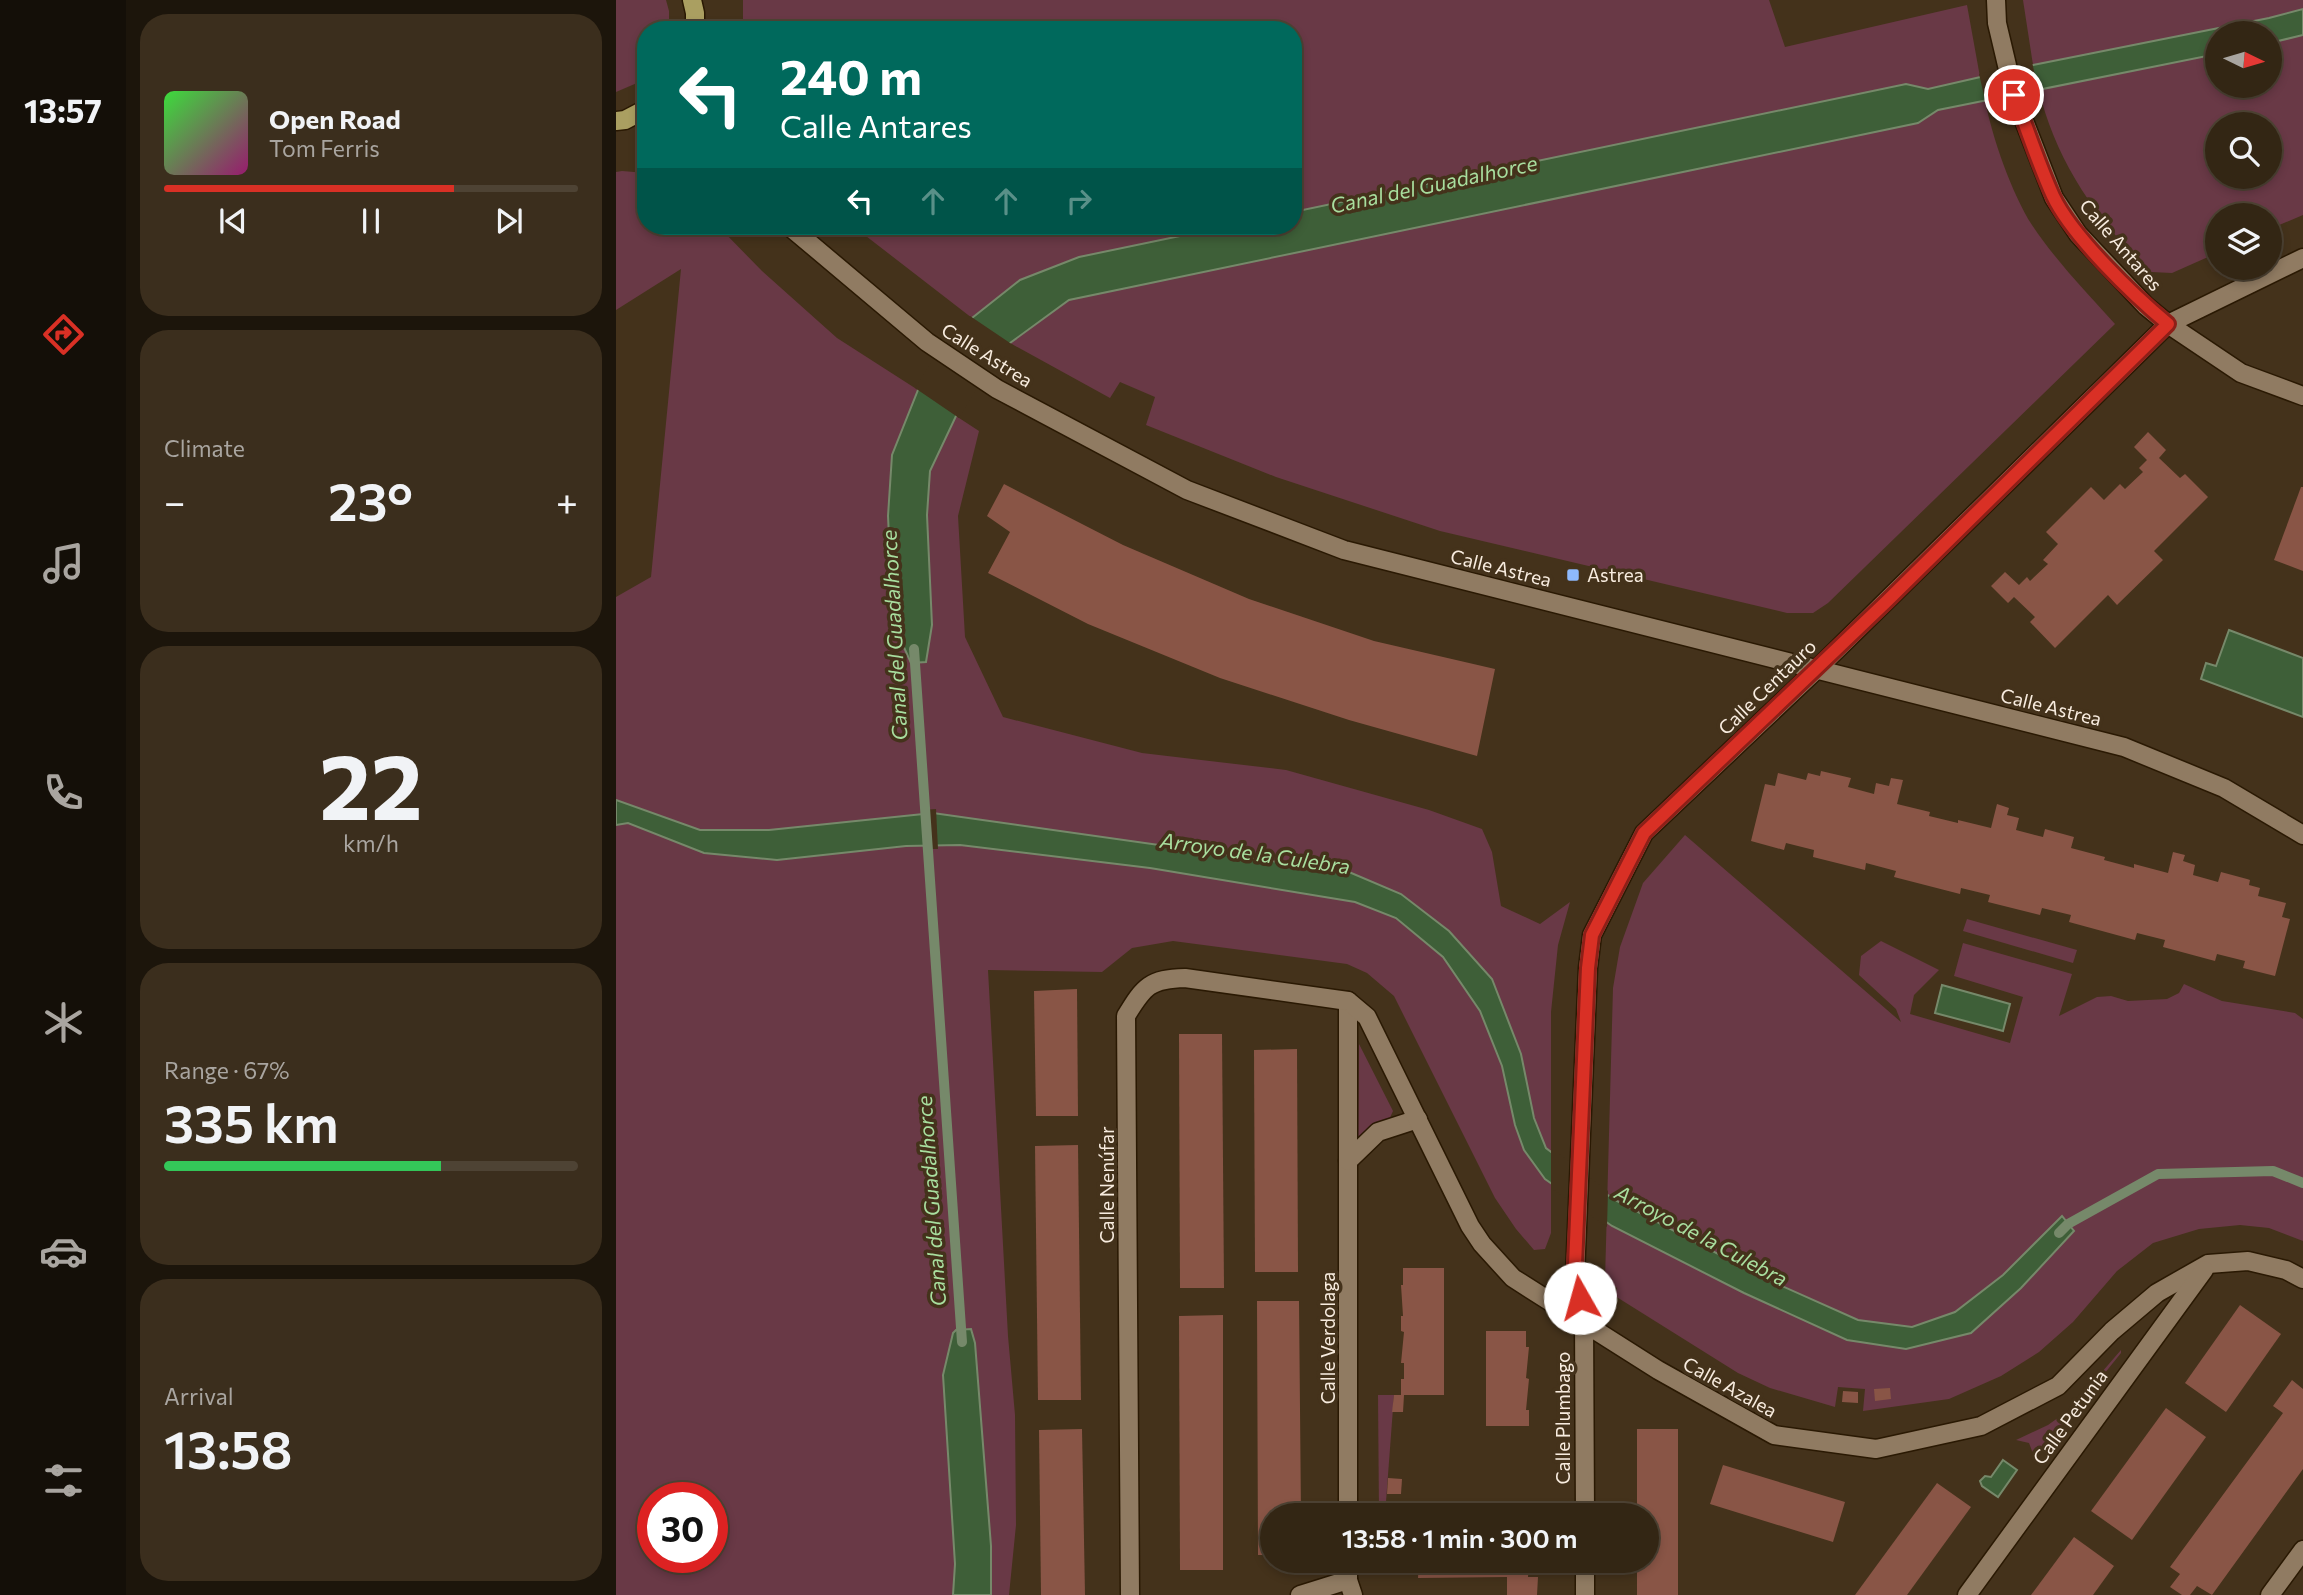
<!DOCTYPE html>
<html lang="en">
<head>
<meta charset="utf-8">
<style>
  :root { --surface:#332614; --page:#3b2e1d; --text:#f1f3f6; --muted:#a9a5a0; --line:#4e4334; --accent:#d93025 }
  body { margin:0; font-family:Commissioner,sans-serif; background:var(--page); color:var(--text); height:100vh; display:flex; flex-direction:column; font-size:26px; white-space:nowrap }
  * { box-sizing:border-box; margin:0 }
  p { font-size:23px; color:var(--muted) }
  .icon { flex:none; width:38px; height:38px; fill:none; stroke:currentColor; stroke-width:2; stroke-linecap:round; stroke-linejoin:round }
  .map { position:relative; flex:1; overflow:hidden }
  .side { display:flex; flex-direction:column; gap:14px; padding:14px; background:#1c150b; width:490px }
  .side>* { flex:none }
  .top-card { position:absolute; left:21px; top:21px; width:665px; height:214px; border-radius:28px; box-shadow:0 4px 10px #0003,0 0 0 2px var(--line); background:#00695c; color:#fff; overflow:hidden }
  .needle { width:46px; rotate:95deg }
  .tools { position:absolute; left:1589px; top:21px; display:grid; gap:14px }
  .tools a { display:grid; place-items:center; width:77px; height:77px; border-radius:50%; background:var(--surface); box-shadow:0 4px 10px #0003,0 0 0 2px var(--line); font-size:35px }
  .speed { position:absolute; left:21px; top:1482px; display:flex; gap:14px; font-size:35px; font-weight:700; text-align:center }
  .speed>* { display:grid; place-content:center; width:91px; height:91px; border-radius:50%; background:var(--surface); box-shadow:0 4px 10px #0003,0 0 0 2px var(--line); line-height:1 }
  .speed .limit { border:10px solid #d22; background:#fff; color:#111 }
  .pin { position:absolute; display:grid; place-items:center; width:60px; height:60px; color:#fff; margin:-30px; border:4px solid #fff; border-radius:50%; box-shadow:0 2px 7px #0007 }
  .me { position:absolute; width:77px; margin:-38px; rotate:353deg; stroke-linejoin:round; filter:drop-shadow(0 0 5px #0008) }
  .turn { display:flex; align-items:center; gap:24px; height:147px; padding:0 28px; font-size:32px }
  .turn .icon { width:91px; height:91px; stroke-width:2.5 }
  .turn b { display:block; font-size:49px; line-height:60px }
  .lanes { display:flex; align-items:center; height:66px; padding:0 28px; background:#0003; justify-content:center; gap:35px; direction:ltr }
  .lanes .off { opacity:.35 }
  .big { font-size:52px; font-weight:600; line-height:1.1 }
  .side .widget { flex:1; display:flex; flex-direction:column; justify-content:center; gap:10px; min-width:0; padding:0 24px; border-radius:28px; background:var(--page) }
  .side .dial { align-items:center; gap:0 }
  .dial b { font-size:91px; line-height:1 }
  .song { display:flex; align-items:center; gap:21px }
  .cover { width:84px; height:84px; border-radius:10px; background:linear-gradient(135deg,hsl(120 70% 55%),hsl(320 70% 35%)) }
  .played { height:7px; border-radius:4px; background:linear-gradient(90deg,var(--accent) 70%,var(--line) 70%) }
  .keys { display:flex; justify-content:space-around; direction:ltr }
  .heat { display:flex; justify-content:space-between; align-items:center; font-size:38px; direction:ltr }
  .charge { height:10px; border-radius:5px; background:linear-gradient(90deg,#34c759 67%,var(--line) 0) }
  .trip { position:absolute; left:644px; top:1503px; width:399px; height:70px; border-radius:35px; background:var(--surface); box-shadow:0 4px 10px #0003,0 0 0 2px var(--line); font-weight:600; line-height:70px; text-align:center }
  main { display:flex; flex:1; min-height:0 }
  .tab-bar { display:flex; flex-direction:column; width:126px; justify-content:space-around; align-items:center; background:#140f08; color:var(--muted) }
  .tab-bar .icon { width:49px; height:49px }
  .tab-bar .selected { color:var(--accent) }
  .tab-bar b { font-size:32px; color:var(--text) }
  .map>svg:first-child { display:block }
</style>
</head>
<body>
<main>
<nav class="tab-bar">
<b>13:57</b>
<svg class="icon selected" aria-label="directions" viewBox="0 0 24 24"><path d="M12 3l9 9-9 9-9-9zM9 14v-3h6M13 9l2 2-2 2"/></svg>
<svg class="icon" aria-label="music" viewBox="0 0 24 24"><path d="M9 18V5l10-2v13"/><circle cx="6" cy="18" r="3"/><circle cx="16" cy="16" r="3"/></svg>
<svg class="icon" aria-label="phone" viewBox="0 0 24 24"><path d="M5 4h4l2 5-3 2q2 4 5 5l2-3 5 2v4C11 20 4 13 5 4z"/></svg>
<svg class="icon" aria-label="climate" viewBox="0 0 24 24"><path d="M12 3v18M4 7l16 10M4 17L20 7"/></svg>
<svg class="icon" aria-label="car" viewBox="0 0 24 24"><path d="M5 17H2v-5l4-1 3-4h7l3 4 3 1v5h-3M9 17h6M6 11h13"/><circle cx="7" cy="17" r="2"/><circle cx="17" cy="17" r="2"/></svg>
<svg class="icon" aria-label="filters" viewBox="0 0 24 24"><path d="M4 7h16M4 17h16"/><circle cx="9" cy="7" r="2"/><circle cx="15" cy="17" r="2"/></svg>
</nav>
<section class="side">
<div class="widget">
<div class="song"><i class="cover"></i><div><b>Open Road</b><p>Tom Ferris</p></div></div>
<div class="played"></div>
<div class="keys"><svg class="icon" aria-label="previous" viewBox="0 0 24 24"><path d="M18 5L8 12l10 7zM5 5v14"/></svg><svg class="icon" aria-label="pause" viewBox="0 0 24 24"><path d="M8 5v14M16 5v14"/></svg><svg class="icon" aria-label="next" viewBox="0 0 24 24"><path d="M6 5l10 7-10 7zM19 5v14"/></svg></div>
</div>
<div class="widget"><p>Climate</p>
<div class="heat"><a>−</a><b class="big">23°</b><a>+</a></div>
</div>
<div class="widget dial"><b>22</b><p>km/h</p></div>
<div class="widget"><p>Range · 67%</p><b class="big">335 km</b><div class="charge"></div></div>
<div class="widget"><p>Arrival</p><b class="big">13:58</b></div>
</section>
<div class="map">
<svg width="1687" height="1595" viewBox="0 0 1687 1595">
  <rect width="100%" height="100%" fill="#44321b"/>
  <g fill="#693946" fill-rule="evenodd">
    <path d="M0,0H50L53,11V30H30V75L21,83L0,92Z"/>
    <path d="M127,0H1153L1169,47L1351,5L1364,77L1312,89L1290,84L677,212V30H125L127,19Z"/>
    <path d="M1407,0H1687V9L1653,18L1417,65Z"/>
    <path d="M1687,35V215L1654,229V215H1601V253L1556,273L1535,272C1483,224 1439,160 1423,90L1601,54V86H1654V43ZM1601,124H1654V177H1601Z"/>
    <path d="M1369,100C1376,137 1396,194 1416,225C1440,261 1471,293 1499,324L1212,603L1197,613H1171L824,531L660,477L530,425L539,397L504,382L494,398L394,343L453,300L1302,123L1322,110Z"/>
    <path d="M6,171L30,173V226H102L146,271L221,338L302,390L276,455L295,663L310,662L311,515L314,471L340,416L363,431L342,516L349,637L387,717L526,753L670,770L813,810L866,829L876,852L885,906L924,924L954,902L942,945L935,1012V1233L929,1249L918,1250L900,1229L879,1198L778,996L751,973L731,964L557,941L516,948L486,972L372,970L392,1336L399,1415L400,1525L393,1595H375V1546L359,1343L354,1329L341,1330L337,1333L335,1346L339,1564L337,1595H0V597L35,577L65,269L0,310V172ZM37,1498H96V1558H37Z"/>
    <path d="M237,226H612L463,257L404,280L356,318Z"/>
    <path d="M1069,835L1285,1022L1280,1009L1243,975L1245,956L1265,941L1323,970L1298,995L1294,1014L1394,1043L1407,997L1338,976L1347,943L1456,974L1443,1016L1481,997L1495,996L1512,1001L1551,999L1563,993L1568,984L1606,1001L1679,1013L1687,1019V1241L1653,1228L1624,1225L1583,1229L1537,1243L1501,1271L1457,1322L1423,1352L1385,1376L1333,1399L1247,1411L1249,1389L1222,1387L1219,1407L1154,1388L1122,1373L999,1296L1001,1288L989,1280L997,988L1004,947L1027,883Z"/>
    <path d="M1351,919L1461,950L1457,963L1347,931Z"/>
    <path d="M743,1044L777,1111L772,1122L760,1125L742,1137Z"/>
    <path d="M1505,1350V1353L1417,1462L1418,1456L1413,1443L1400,1440L1432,1425L1453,1410Z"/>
    <path d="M762,1395H778L769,1515H763Z"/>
  </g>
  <g fill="#3e5f38" stroke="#76896a" stroke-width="2">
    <path d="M1687,9V35L1654,43V33H1601V54L1322,110L1302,123L453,300L394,343L363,378L340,416L314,471L311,515L316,625L310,662L295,663L277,623L272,516L276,455L302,390L331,343L356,318L404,280L463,257L612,226H677V212L1290,84L1312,89L1417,65L1653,18Z"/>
    <path d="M1613,630L1687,658V717L1585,679L1590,663L1600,666Z"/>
    <path d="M0,800L84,830H153L317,813L733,872L785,894L833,931L876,979L905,1054L918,1118L930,1148L997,1199L1148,1278L1242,1320L1296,1327L1339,1312L1387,1275L1446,1216L1458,1231L1405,1288L1355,1333L1290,1349L1231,1340L1128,1293L996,1226L929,1179L908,1150L899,1125L886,1066L864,1011L827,957L780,918L739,902L534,868L344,845L290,846L161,860L88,853L12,823L0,825Z"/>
    <path d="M1326,985L1394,1004L1387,1031L1319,1013Z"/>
    <path d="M355,1329L359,1343L375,1546V1595H337L339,1564L327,1375L337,1333L340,1330Z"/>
    <path d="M1387,1460L1401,1470L1382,1497L1366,1486L1364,1481L1369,1476L1375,1477Z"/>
  </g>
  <g fill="#44321b">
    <path d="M1416,62L1423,93L1370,104L1363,74Z"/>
    <path d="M354,316L397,345L366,380L343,418L299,388L328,342Z"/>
    <path d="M320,809L322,849H308L305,810Z"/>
    <path d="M935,1148L992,1191L991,1227L935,1188Z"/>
  </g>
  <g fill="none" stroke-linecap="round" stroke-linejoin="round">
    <g stroke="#76896a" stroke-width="10">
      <path d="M298,649L346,1342"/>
      <path d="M1443,1233L1452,1224L1542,1174L1657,1171L1687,1183"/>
    </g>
  </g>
  <g fill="#895546">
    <path d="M1532,432L1550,450L1543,458L1564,478L1569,474L1592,497L1538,551L1547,560L1501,605L1492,595L1439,648L1414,622L1419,617L1398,597L1392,603L1375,586L1389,572L1403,585L1411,577L1414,581L1432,564L1427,560L1442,544L1430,532L1475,487L1488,500L1504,484L1509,489L1527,472L1523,468L1531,460L1518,447Z"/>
    <path d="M388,484L507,545L633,599L758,641L879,669L861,756L733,720L604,678L472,624L372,573L394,532L371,516Z"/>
    <path d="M1685,487H1687V571L1658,560Z"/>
    <path d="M1205,771L1235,778L1232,787L1258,794L1260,783L1273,786L1275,778L1287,780L1281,804L1314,812L1313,816L1342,823V820L1375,828L1381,804L1393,808L1391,815L1403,818L1400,830L1427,837L1429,829L1458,837L1455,848L1489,857L1488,860L1518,868V864L1552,873L1557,852L1569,855L1567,861L1579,865L1577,875L1602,882L1605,872L1631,879L1634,880L1633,885L1644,888L1642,896L1670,903L1666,917L1674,919L1659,976L1627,968L1629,961L1601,954L1599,961L1547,947L1549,940L1521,933L1519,940L1453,922L1455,915L1426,908L1424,915L1372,902L1374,895L1345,888L1344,894L1278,877L1280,871L1250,863L1249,870L1197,857L1198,850L1170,843L1168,850L1135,841L1149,784L1159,786L1162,773L1190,780L1192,773L1204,776Z"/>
    <path d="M461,989L462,1116H420L418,991Z"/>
    <path d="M563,1034H606L608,1288H564Z"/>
    <path d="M681,1049L682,1272H639L638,1050Z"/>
    <path d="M462,1145L465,1400H422L419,1146Z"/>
    <path d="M787,1268H828V1395H788L787,1412H776L778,1395H785V1379H788V1363H785L788,1332L785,1331V1316H787L785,1285H787Z"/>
    <path d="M641,1301H683L685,1516H656V1555H642Z"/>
    <path d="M1624,1305L1665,1334L1610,1412L1569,1383Z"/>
    <path d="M607,1315V1570H564L563,1316Z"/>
    <path d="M870,1331H910V1347H913L910,1378L913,1379L910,1410H913V1426H870Z"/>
    <path d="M1676,1380L1687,1389V1469L1596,1595L1581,1586L1574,1595H1566L1554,1587L1564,1574L1554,1567L1667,1413L1657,1406Z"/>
    <path d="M1274,1388L1275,1399L1259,1401L1258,1389Z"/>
    <path d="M1227,1391L1242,1392V1403L1226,1402Z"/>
    <path d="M1550,1408L1590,1437L1516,1540L1475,1511Z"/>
    <path d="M466,1429L469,1595H425L423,1430Z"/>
    <path d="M1021,1429H1062V1595H1021V1561H1031V1516H1021Z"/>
    <path d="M1107,1465L1229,1502L1217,1542L1094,1504Z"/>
    <path d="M772,1478L786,1479L785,1494H771Z"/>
    <path d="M1321,1483L1355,1507L1291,1595H1239Z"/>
    <path d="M1458,1537L1498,1566L1477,1595H1415Z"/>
    <path d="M803,1561H913L912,1577H922L921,1595H891V1577L802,1578Z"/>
  </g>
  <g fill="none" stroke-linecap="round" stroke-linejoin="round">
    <defs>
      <g id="minor">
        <path d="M1380,0L1381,23L1398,95L1438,198L1462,234L1530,306L1552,324L1625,373L1687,396"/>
        <path d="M173,226L311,342L381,389L571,490L728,550L1508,747L1608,788L1687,835"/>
        <path d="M732,1001V1516"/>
        <path d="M732,1161L762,1132L802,1119"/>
        <path d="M969,1516L968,1321L959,1275L972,968L976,935L1028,833L1201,669L1552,324L1687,258"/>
        <path d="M732,1561V1580L737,1595"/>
        <path d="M969,1561V1595"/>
        <path d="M514,1595L510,1016C528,986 534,979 569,978L732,1001L751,1017L854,1226L866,1244L897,1278L1042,1370L1158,1435L1260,1449L1365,1426L1442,1386L1496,1331L1541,1293L1592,1264L1632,1261L1670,1270L1687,1279"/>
        <path d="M684,1595L732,1580"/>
        <path d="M1351,1595L1588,1270"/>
        <path d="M1654,1595L1687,1550"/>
      </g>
      <g id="major">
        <path d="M76,0L79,13V30"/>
        <path d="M0,121L9,120L30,109"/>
      </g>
    </defs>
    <use href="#minor" stroke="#2a1903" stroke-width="21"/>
    <use href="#major" stroke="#2a1903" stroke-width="21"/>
    <use href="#minor" stroke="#907b62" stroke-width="18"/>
    <use href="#major" stroke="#aa9f61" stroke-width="18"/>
  </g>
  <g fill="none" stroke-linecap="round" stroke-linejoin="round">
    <defs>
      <path id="route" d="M964,1298L959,1265L972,968L976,935L1028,833L1271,601L1552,324C1517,295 1456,236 1437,196C1422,163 1411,128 1398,95"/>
    </defs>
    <use href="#route" stroke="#8d1f18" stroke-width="18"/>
    <use href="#route" stroke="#d93025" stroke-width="12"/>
  </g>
  <rect fill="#8eb9fc" stroke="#44321b" stroke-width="2.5" x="950" y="568" width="14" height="14" rx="3.5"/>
  <g text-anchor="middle" stroke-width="7" stroke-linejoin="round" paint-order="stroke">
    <g font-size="19" fill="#f8ecdf" stroke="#44321b">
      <text transform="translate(1505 245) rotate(49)" y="7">Calle Antares</text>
      <text transform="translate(371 355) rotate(32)" y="7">Calle Astrea</text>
      <text transform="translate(885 568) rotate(14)" y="7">Calle Astrea</text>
      <text transform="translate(1151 687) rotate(-44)" y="7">Calle Centauro</text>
      <text transform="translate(1435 707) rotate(14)" y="7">Calle Astrea</text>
      <text transform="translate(491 1185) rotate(-90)" y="7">Calle Nenúfar</text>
      <text transform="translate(712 1338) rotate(-90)" y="7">Calle Verdolaga</text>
      <text transform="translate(1114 1387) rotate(29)" y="7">Calle Azalea</text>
      <text transform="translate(1454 1417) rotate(-54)" y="7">Calle Petunia</text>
      <text transform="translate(947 1418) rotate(-90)" y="7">Calle Plumbago</text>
    </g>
    <g font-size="19" fill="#f8ecdf" stroke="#44321b" text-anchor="start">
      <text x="971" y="582">Astrea</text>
    </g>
    <g font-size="21" font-style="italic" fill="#a8de9e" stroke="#44321b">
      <text transform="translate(818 185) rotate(-12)" y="7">Canal del Guadalhorce</text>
      <text transform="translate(279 635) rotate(-93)" y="7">Canal del Guadalhorce</text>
      <text transform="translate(639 854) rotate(8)" y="7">Arroyo de la Culebra</text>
      <text transform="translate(316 1201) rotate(-94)" y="7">Canal del Guadalhorce</text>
      <text transform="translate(1085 1236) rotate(28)" y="7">Arroyo de la Culebra</text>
    </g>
  </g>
</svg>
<div class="tools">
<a><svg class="needle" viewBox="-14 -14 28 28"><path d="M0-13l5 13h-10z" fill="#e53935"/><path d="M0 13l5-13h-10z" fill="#a9a5a0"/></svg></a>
<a><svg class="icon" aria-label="search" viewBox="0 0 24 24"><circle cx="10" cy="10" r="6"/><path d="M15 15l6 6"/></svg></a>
<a><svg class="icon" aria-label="layers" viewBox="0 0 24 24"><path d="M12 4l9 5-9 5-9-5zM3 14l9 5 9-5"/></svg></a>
</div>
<div class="speed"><div class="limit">30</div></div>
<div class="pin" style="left:1398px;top:95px;background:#d93025"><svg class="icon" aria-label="arrive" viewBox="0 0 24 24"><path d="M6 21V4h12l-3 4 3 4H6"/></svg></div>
<svg class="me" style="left:964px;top:1298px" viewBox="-20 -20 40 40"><circle r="19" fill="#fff"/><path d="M0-13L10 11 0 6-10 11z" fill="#d93025"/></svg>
<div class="trip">13:58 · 1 min · 300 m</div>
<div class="top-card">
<div class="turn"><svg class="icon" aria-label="left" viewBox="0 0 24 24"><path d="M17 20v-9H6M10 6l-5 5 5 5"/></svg><div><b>240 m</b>Calle Antares</div></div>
<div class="lanes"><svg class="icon" aria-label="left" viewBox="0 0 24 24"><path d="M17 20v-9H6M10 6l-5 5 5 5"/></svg><svg class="icon off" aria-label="ahead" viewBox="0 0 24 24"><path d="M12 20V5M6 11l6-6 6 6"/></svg><svg class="icon off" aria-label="ahead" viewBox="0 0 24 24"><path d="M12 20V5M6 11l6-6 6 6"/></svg><svg class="icon off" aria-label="right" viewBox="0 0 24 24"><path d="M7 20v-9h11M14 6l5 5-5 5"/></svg></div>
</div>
</div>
</main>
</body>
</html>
